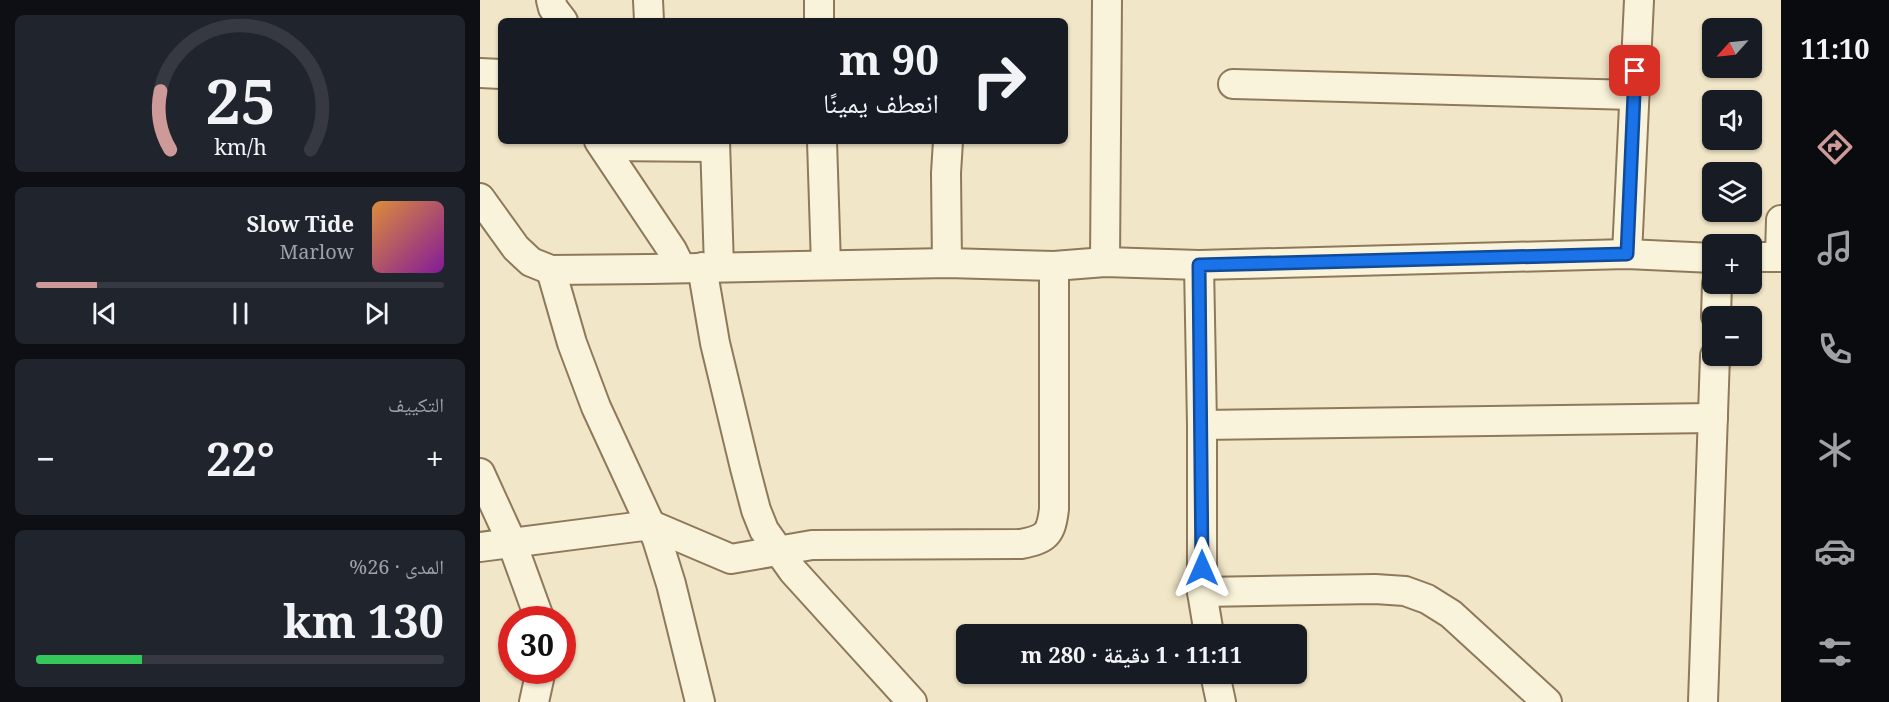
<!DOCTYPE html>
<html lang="ar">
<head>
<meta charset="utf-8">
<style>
  :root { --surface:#171b24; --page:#20242c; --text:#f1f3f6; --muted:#9ea1a6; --line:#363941; --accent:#cd9a99 }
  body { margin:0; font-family:"Noto Serif","Noto Naskh Arabic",serif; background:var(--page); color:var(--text); direction:rtl; height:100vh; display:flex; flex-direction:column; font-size:22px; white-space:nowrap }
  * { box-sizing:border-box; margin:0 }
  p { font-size:20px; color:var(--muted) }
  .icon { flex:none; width:33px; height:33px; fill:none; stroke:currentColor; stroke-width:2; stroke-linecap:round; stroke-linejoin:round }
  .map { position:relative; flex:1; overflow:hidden; direction:ltr }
  .side { display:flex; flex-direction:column; gap:15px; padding:15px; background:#0d0f14; width:480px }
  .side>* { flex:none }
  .banner { position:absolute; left:18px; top:18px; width:570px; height:126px; border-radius:9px; box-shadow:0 2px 4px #0004; direction:rtl; background:#171b24; color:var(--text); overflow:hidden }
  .needle { width:39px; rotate:243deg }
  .controls { position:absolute; left:1222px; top:18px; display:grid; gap:12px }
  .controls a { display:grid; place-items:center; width:60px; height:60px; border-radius:9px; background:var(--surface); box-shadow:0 2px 4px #0004; font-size:30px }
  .speed { position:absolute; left:18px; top:606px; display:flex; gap:12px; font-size:30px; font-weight:700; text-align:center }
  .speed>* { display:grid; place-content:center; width:78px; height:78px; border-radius:50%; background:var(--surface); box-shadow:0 2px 4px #0004; line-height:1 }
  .speed .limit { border:9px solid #d22; background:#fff; color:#111 }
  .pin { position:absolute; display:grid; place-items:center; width:51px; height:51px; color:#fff; margin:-26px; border-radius:12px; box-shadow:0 3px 9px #0006 }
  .me { position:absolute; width:66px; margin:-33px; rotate:0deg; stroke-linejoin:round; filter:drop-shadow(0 0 4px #0008) }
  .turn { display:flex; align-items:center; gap:21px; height:126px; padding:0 30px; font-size:27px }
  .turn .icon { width:78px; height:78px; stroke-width:2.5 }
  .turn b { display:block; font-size:42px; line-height:51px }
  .big { font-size:45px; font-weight:700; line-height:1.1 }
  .side .tile { flex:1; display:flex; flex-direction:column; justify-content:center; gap:9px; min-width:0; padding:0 21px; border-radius:9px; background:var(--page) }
  .side .dial { align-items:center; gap:0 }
  .dial svg { height:156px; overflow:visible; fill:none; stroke:var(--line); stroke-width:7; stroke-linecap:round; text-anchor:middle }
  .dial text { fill:var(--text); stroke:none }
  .song { display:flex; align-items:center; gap:18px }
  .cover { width:72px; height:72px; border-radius:9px; background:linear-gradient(135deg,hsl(30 70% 55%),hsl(290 70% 35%)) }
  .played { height:6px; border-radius:3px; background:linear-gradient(90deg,var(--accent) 15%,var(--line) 15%) }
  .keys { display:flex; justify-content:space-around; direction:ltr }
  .heat { display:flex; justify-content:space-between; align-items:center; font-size:33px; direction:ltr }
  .charge { height:9px; border-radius:4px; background:linear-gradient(90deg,#34c759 26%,var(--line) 0) }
  .trip { position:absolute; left:476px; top:624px; width:351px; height:60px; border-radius:9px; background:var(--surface); box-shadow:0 2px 4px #0004; font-weight:700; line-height:60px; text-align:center; direction:rtl }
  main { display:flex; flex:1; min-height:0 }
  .tabs { display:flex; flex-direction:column; width:108px; justify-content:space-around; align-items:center; background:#090b0e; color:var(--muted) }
  .tabs .icon { width:42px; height:42px }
  .tabs .active { color:var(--accent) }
  .tabs b { font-size:27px; color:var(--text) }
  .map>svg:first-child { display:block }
</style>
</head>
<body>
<main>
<nav class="tabs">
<b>11:10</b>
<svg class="icon active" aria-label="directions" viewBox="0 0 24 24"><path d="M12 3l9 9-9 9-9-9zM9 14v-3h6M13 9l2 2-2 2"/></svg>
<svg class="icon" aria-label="music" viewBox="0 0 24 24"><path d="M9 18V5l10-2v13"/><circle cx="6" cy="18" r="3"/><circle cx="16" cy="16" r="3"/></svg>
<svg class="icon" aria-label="phone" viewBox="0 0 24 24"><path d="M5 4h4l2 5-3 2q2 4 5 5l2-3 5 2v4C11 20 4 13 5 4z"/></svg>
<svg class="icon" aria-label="climate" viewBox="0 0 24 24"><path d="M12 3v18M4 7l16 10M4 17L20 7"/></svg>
<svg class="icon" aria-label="car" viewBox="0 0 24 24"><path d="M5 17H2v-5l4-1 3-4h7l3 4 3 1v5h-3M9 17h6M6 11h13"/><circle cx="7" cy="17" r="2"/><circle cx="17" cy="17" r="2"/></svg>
<svg class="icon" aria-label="filters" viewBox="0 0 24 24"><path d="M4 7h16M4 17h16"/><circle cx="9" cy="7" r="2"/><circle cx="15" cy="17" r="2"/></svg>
</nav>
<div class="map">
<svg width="1301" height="702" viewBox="0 0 1301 702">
  <rect width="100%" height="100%" fill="#f1e6c7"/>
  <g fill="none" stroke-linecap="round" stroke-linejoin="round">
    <defs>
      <g id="minor">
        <path d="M71,0L73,8L83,21"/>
        <path d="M168,0L169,21"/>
        <path d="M339,0V21"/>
        <path d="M0,73L21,74"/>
        <path d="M753,84L1153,95"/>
        <path d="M119,141L192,250L201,268"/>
        <path d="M235,141L239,267"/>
        <path d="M342,141L346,265"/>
        <path d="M124,146L235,147"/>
        <path d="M0,198L36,248L51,262L71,270L170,269L467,263L574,266L625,262L719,265L1147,254L1233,258"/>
        <path d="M1147,254L1159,0"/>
        <path d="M1272,257H1301"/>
        <path d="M1300,257L1301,220"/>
        <path d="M625,262L627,0"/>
        <path d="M467,263L466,173L468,141"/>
        <path d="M719,265L722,425V592L729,634"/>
        <path d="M222,267L235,343L265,468L276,510L284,530L313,571L432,702"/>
        <path d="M71,270L92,343L116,407L177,539L191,584L220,702"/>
        <path d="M1236,316L1237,284"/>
        <path d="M722,425L1233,418"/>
        <path d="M0,473L32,543L60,620"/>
        <path d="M0,547L171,525L251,559L332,545L541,544C566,539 571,535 574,509V266"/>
        <path d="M722,592L895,589L925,591L947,599L971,614L1067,702"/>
        <path d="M735,674L741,702"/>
        <path d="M54,702L61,670"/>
        <path d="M1223,702L1235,356"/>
      </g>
    </defs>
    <use href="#minor" stroke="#8e795b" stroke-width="32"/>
    <use href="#minor" stroke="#faf3db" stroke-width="28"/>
  </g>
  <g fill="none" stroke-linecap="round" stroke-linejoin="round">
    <defs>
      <path id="route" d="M722,568L719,265L1147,254L1155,71"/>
    </defs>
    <use href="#route" stroke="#114b97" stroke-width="15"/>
    <use href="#route" stroke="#1a73e8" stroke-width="10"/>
  </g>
</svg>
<div class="controls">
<a><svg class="needle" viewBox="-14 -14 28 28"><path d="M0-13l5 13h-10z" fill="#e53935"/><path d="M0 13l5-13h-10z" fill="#9ea1a6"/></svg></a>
<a><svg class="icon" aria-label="sound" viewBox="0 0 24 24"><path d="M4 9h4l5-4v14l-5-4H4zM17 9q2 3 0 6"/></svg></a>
<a><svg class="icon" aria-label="layers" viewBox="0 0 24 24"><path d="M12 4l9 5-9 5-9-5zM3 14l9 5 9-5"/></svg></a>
<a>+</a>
<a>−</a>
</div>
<div class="speed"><div class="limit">30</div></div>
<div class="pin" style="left:1155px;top:71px;background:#d93025"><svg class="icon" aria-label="arrive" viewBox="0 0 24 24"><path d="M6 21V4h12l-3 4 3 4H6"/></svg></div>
<svg class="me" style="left:722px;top:568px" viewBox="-20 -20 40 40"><path d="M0-17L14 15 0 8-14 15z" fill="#1a73e8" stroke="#fff" stroke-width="4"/></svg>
<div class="trip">11:11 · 1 دقيقة · 280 m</div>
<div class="banner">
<div class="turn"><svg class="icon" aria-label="right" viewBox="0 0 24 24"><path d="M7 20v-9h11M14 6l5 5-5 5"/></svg><div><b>90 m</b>انعطف يمينًا</div></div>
</div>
</div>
<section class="side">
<div class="tile dial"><svg viewBox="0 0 100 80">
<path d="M14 69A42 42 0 1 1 86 69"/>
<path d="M14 69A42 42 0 0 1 9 39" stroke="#cd9a99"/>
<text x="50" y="56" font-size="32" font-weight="700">25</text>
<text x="50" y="72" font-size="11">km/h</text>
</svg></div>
<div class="tile">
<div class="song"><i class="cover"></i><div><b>Slow Tide</b><p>Marlow</p></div></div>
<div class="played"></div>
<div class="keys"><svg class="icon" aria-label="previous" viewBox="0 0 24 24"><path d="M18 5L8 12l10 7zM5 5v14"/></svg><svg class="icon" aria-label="pause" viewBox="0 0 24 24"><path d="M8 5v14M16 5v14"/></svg><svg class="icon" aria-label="next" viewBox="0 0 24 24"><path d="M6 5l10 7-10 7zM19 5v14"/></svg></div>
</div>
<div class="tile"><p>التكييف</p>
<div class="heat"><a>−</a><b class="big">22°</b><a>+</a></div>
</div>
<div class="tile"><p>المدى · 26%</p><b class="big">130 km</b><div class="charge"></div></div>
</section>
</main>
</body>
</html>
